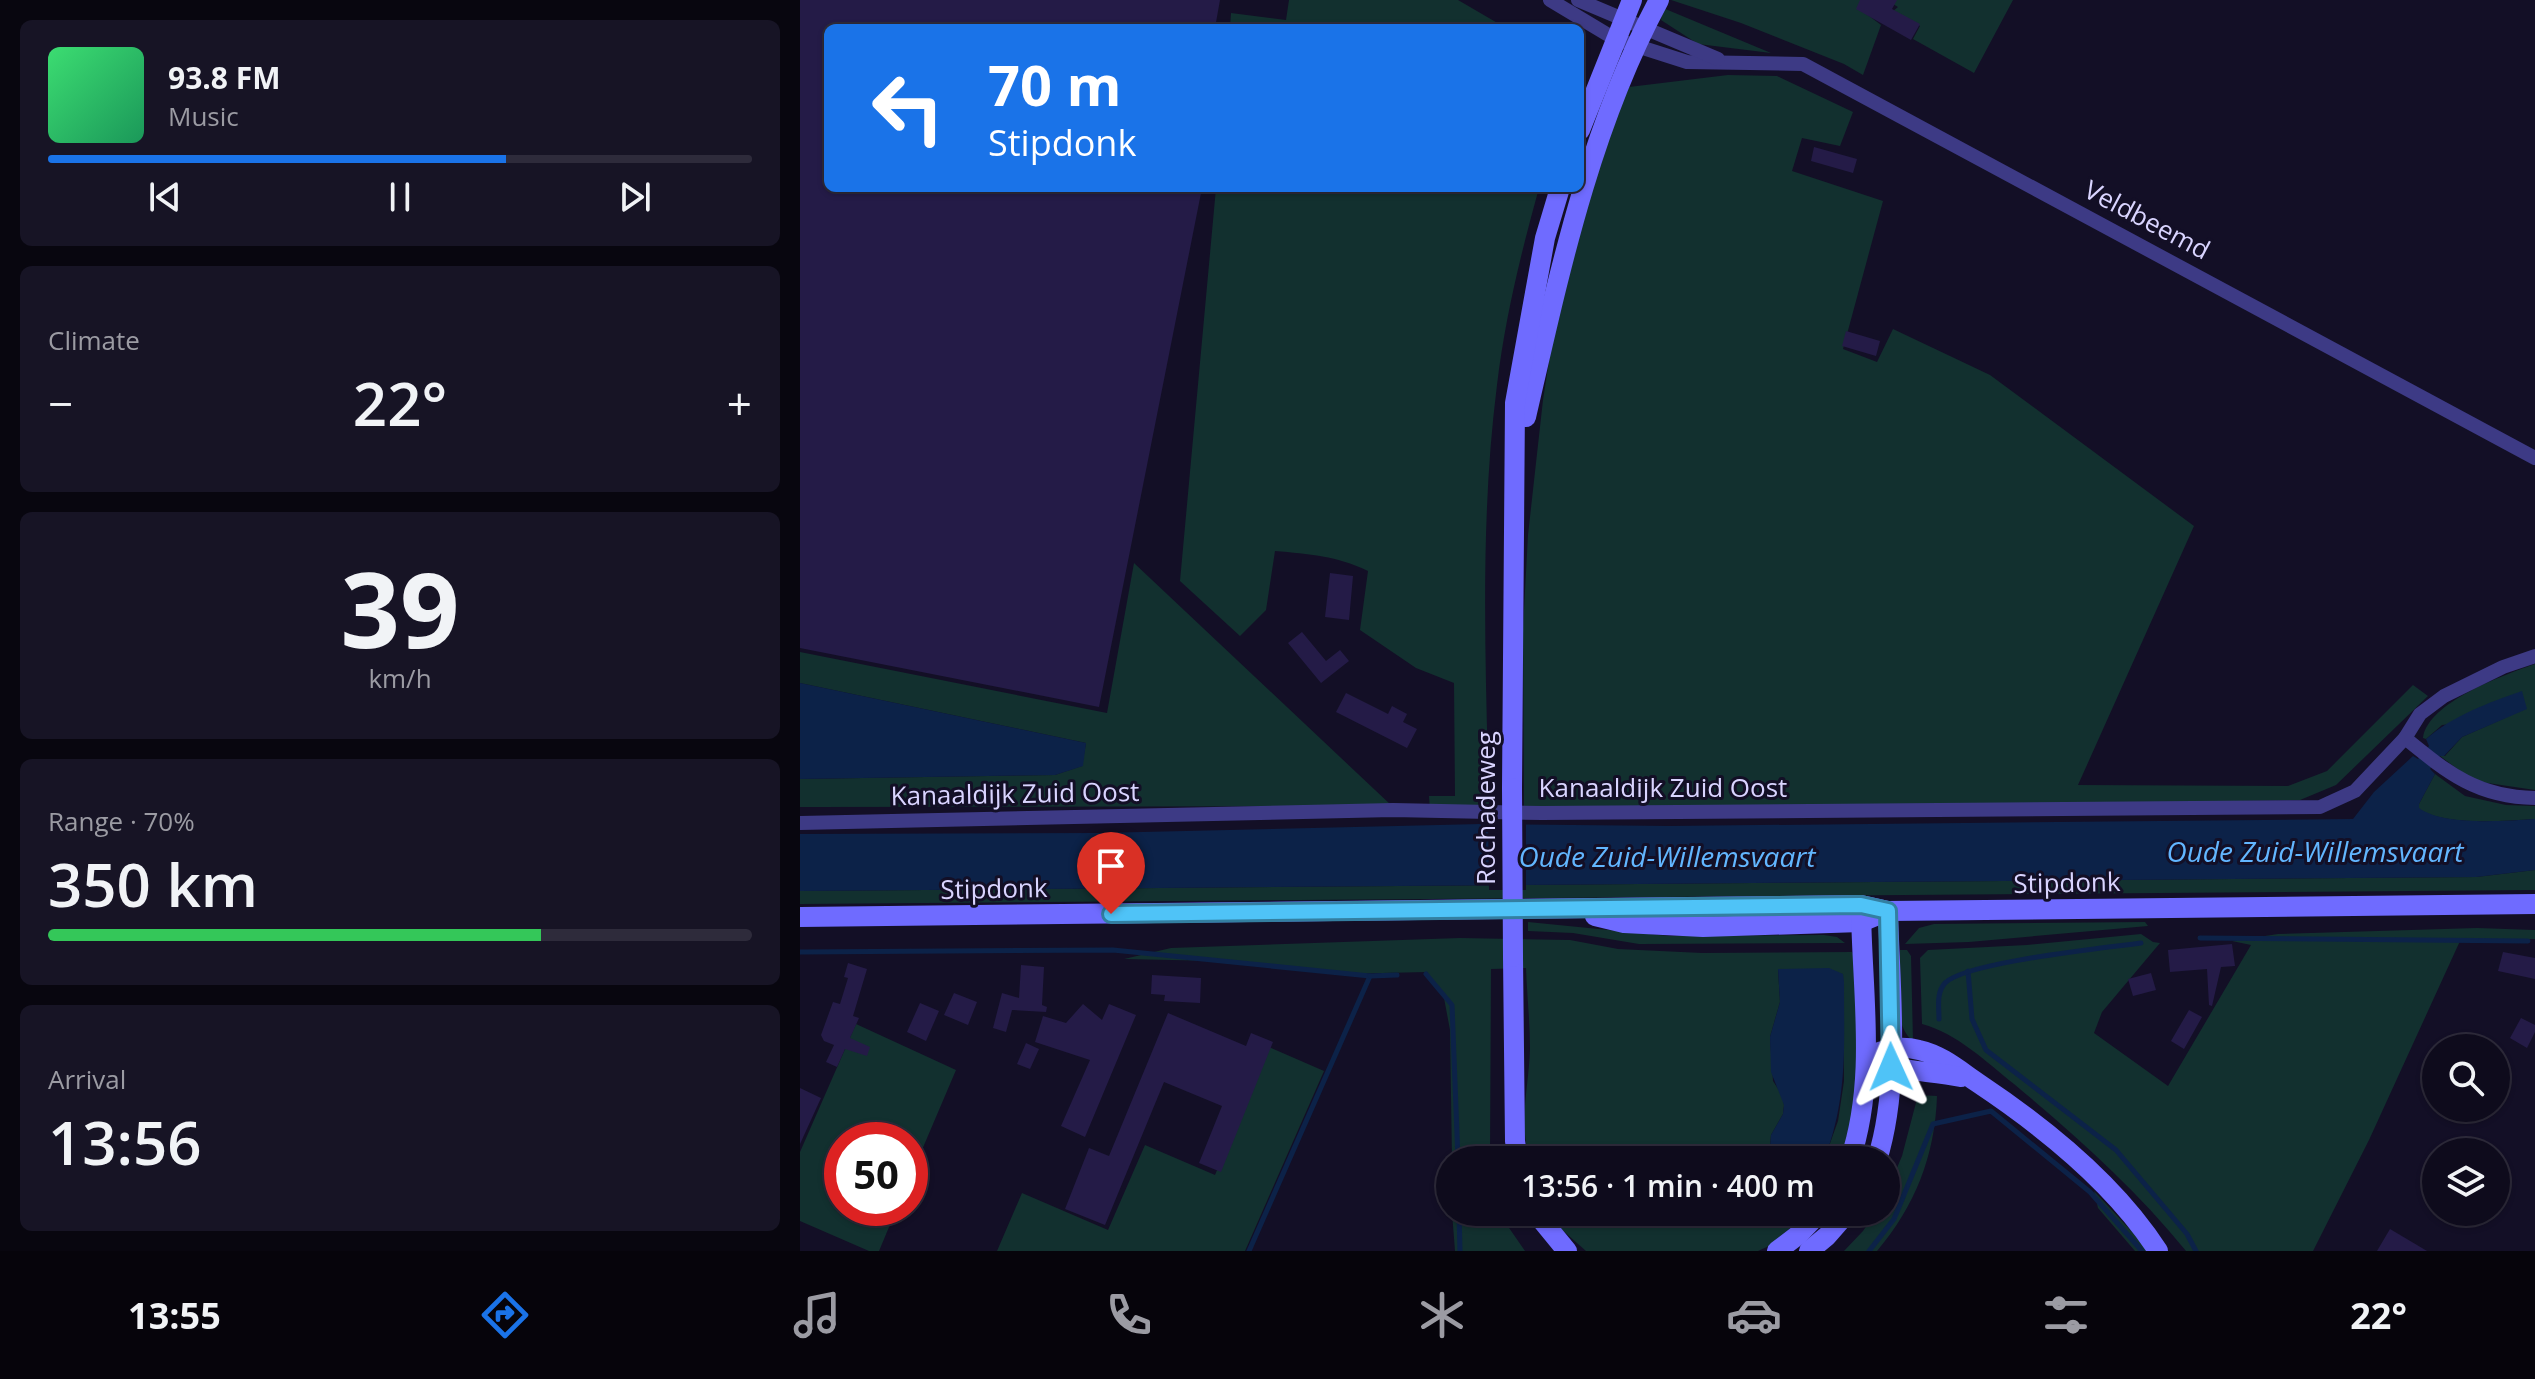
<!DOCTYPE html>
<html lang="en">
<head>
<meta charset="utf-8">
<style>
  :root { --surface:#0e0b1c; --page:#171425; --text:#f1f3f6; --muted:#9b9ba3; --line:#2e2b3b; --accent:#1a73e8 }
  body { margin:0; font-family:"Open Sans",sans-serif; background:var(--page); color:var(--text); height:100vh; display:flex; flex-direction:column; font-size:30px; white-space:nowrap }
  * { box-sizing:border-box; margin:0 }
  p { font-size:26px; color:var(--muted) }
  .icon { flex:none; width:44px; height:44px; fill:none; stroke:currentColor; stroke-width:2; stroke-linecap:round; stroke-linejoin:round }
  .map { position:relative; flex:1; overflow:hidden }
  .side { display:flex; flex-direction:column; gap:20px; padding:20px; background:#08060f; width:800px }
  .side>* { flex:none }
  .top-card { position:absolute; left:24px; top:24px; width:760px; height:168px; border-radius:12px; box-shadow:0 2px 6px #0004,0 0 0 2px var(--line); background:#1a73e8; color:#fff; overflow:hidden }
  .fabs { position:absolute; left:1622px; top:1034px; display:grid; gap:16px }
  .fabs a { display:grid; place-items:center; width:88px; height:88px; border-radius:50%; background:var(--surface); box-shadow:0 2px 6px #0004,0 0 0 2px var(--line); font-size:40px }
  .speed { position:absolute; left:24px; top:1122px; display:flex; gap:16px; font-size:40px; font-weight:700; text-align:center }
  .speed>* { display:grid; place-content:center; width:104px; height:104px; border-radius:50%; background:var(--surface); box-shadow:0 2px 6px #0004,0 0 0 2px var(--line); line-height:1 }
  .speed .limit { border:12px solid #d22; background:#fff; color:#111 }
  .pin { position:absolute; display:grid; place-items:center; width:68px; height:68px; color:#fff; margin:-82px -34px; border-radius:50% 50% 50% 0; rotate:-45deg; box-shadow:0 0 8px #0007 }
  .pin .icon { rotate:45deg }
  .me { position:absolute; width:88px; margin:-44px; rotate:359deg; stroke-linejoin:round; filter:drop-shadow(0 0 6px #0008) }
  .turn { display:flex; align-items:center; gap:28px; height:168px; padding:0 32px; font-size:36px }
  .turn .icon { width:104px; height:104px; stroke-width:2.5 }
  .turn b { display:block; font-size:56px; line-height:68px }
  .big { font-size:60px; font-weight:600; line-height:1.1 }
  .side .card { flex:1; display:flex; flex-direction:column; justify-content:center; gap:12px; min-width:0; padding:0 28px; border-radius:12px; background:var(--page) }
  .side .dial { align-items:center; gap:0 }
  .dial b { font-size:104px; line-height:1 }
  .song { display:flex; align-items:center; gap:24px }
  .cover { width:96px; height:96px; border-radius:12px; background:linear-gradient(135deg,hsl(140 70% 55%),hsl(150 70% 35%)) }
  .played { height:8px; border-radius:4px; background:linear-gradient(90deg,var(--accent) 65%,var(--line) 65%) }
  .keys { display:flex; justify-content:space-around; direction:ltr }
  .heat { display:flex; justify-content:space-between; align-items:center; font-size:44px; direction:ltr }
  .charge { height:12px; border-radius:6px; background:linear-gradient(90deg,#34c759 70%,var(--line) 0) }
  .trip { position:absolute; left:636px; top:1146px; width:464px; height:80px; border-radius:40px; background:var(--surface); box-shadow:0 2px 6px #0004,0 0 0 2px var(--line); font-weight:600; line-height:80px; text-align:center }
  .menu { display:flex; height:128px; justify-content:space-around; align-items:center; background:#06040b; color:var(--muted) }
  .menu .icon { width:56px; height:56px }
  .menu .on { color:var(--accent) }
  .menu b { font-size:36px; color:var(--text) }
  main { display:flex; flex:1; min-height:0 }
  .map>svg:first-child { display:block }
</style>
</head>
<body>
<main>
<section class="side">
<div class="card">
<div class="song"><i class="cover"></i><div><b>93.8 FM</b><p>Music</p></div></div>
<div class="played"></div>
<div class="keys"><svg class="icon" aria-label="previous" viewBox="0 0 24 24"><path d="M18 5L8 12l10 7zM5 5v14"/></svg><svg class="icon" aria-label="pause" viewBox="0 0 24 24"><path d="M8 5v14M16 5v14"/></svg><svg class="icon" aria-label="next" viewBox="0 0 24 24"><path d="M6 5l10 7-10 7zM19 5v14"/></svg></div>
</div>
<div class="card"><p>Climate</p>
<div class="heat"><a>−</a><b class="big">22°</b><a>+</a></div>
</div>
<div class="card dial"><b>39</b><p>km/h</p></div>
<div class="card"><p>Range · 70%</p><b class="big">350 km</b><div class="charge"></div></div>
<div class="card"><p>Arrival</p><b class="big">13:56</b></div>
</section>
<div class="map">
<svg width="1735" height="1251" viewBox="0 0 1735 1251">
  <rect width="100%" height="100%" fill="#130f26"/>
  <g fill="#12302f">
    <path d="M489,0H658L706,28H430L431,13L486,20Z"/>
    <path d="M871,0H1065L1060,9L1081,25L1063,75L1044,64L941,23Z"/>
    <path d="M1086,0H1213L1174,73L1113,39L1120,26L1092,12L1098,7Z"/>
    <path d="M863,8L971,53L898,44L861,20Z"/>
    <path d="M928,75L977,76L1053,112L1040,146L1002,138L992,171L1083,201L1043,349L1077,362L1093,329L1190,375L1394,526L1278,785L1488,786L1527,771L1613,685L1628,696L1536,785L1500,800L724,812L723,628L728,535L743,400L753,335L800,158L829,87Z"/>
    <path d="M416,188H739C721,253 705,318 697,385C679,526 686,670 689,811H630L629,796H655L654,683L616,668L560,630L568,571C537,556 509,554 475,551L466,610L440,636L380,581Z"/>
    <path d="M334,563L592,806L0,807V779L255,775L282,766L286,743L0,683V652L307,713Z"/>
    <path d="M1735,664V790L1674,781L1640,756H1645L1662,737L1705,718L1642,725L1626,739L1623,738C1628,702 1704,675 1735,664Z"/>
    <path d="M1635,774L1665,796L1706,805L1735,806V819C1704,821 1645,826 1619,809V804Z"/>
    <path d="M1735,870V890L0,904V891L1676,877Z"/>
    <path d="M728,922L869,936L1024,935L1037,937L1045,943L839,944L773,933L728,931Z"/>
    <path d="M1345,922L1348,926L1169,942L1105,944L1119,928L1134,924Z"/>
    <path d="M1677,928L1735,930V939L1660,941L1569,1140L1513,1251H1386C1336,1189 1275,1135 1214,1084C1185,1061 1158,1034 1122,1024L1120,958L1128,950L1227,945L1341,934L1353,942L1360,943L1302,1012L1294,1033L1368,1086L1451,945L1432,941L1478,934Z"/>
    <path d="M660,938L770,940L818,949L902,953L1052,952L1059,968L1058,1091L1041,1160H1024L1038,1121L1044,1081L1043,974L978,969L980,1002L970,1037L973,1081L982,1095L984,1105L983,1114L971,1135L969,1160H730C718,1123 729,1086 730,1049C730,1022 727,995 726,968L691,969L690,1160H652L650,1030L644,998L627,972L539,974L418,961L324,959L371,948Z"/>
    <path d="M1100,950H1107L1111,956L1113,1041C1092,1026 1096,974 1100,950Z"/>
    <path d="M56,1024L156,1070L110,1178V1140H42V1208H97L79,1251H69L0,1221V1152Z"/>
    <path d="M469,1047L524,1071L445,1251H197L222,1193L308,1230L345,1145L415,1175Z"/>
    <path d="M1118,1095L1137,1096C1135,1156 1115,1206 1077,1251H1044L1063,1231L1076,1212H1086V1194L1102,1156Z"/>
    <path d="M1294,1191L1350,1251H1335L1298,1208Z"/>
    <path d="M652,1212H702L707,1225L725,1251H655Z"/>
    <path d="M750,1212H1009L969,1246L958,1251H786L760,1228Z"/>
  </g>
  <g fill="#0c2248">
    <path d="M0,683L286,743L283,766L255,775L0,779Z"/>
    <path d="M1722,691L1727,709L1662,737L1644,756H1640L1630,769L1635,774L1619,804V808C1643,826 1705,821 1735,819V870L1676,877L0,891V834L299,833L681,824L870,826L1553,819L1574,792L1613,756L1618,759L1629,746L1626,739C1654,715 1688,703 1722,691Z"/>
    <path d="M1029,968L1043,974L1044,982C1044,1047 1048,1098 1024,1160H969L971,1135L983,1114L984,1105L971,1072L970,1037L980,1002L978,969Z"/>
  </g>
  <path fill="#130f26" d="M688,820L726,821V890H689Z"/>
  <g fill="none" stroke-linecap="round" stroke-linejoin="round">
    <g stroke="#0c2248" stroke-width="5">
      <path d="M1400,938L1728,941"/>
      <path d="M0,952L313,950L570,976L449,1251"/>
      <path d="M1168,971L1172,1019L1186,1050L1316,1150L1387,1234L1396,1251"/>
      <path d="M626,974L652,1005L658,1160"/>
      <path d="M570,976L597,975"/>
      <path d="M1139,1019C1139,1007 1136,993 1145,983C1165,962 1306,948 1341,943"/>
      <path d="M659,1212L660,1251"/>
      <path d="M1069,1251L1094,1219L1133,1124L1191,1111L1290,1192L1342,1251"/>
    </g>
  </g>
  <g fill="#241b47">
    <path d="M0,0H420L415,28H28V188H402L299,707L0,648Z"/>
    <path d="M1060,0H1097L1092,9L1120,24L1111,40L1056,9Z"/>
    <path d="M1014,147L1057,159L1053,173L1011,161Z"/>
    <path d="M1046,331L1080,341L1076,356L1042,346Z"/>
    <path d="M530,573L553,576L549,620L525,617Z"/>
    <path d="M502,632L526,661L540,650L549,661L521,683L488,643Z"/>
    <path d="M546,693L588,714L592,706L607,714L603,722L617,729L607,748L536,712Z"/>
    <path d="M1432,944L1435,966L1421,967L1412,1006L1409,1005L1407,969L1370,972L1368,950Z"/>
    <path d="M1703,952L1735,958V979L1698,971Z"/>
    <path d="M48,963L67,969L53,1016L59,1018L50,1038L70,1047L67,1056L45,1049L37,1067L26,1062L34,1045L24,1041L21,1035L33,1002L40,1004L48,978L44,977Z"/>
    <path d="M221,965L244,967L242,1005L247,1007L246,1012L212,1010L206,1032L193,1028L202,993L219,998Z"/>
    <path d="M1351,973L1356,990L1333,996L1328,979Z"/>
    <path d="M352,975L401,978L400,1003L364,1001L365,995L351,994Z"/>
    <path d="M154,993L177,1002L168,1025L144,1015Z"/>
    <path d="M120,1003L139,1011L126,1041L107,1032Z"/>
    <path d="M283,1004L302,1020L309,1004L336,1015L285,1137L261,1126L290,1060L235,1042L243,1016L266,1023Z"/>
    <path d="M1389,1010L1402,1017L1384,1049L1371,1041Z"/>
    <path d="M368,1013L446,1046L451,1033L473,1042L421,1172L399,1163L422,1106L364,1082L305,1225L265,1209L289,1148L309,1156Z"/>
    <path d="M1721,1018L1735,1025V1032L1727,1048L1710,1038Z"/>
    <path d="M226,1043L239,1049L230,1069L217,1064Z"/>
    <path d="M0,1088L21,1098L0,1144Z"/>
    <path d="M1590,1229L1627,1251H1577Z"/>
  </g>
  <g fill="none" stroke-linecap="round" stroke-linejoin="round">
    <g stroke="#3d3a85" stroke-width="14">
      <path d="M750,0L815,39L887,62L1003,64L1735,458"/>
      <path d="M778,0L918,59"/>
      <path d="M1605,738C1648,773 1677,797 1735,798"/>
      <path d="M0,823L593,810L742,813L1520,807L1555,791L1605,738L1620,714L1644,696L1703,667L1735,656"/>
    </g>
    <g stroke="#6f6bff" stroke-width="20">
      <path d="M780,130L832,0"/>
      <path d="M726,417C759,275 789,130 859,0"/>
      <path d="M712,788L715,403L745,238L760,188"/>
      <path d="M795,916L824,923L903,927L1061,922L1088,911"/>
      <path d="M0,917L1061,905L1088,911L1735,904"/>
      <path d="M713,957L715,1141L718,1160"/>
      <path d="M1066,1057C1085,1049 1099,1045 1119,1050C1142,1055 1160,1071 1178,1083C1244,1127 1315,1184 1358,1251"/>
      <path d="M1079,1063C1103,1072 1135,1071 1161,1077"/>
      <path d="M1050,1160C1077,1079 1062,993 1061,910"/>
      <path d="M1077,1160C1101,1083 1090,991 1088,911"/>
      <path d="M735,1212L767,1251"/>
      <path d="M977,1251L998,1235L1020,1212"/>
      <path d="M1009,1251L1027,1236L1048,1212"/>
    </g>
    <path stroke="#6f6bff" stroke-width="20" d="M712,788L713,957"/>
  </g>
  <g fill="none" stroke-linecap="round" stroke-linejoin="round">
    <defs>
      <path id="route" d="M311,914L1061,905L1088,911L1091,1067"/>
    </defs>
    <use href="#route" stroke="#337fa1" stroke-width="20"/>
    <use href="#route" stroke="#4fc3f7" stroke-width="14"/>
  </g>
  <g text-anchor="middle" stroke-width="6" stroke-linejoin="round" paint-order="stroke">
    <g font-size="26" fill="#d9d4ff" stroke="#130f26">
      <text transform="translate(1347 220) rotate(28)" y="9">Veldbeemd</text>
      <text x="863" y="797">Kanaaldijk Zuid Oost</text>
      <text transform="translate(215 794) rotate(-1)" y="9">Kanaaldijk Zuid Oost</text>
      <text transform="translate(686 808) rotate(-90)" y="9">Rochadeweg</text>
      <text transform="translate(1267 883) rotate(-1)" y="9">Stipdonk</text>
      <text transform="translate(194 889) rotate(-1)" y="9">Stipdonk</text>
    </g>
    <g font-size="28" font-style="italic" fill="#62b6ff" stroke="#130f26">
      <text x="1515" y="862">Oude Zuid-Willemsvaart</text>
      <text x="867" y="867">Oude Zuid-Willemsvaart</text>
    </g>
  </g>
</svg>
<div class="fabs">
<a><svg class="icon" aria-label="search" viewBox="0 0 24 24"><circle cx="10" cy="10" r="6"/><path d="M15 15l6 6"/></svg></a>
<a><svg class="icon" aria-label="layers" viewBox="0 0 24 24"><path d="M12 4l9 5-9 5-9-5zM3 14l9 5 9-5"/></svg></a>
</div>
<div class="speed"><div class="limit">50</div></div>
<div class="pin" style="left:311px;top:914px;background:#d93025"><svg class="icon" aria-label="arrive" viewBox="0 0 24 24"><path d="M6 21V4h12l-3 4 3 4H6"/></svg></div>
<svg class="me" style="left:1091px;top:1067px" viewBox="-20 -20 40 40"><path d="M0-17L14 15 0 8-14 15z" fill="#4fc3f7" stroke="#fff" stroke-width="4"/></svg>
<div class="trip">13:56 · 1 min · 400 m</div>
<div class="top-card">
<div class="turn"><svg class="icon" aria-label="left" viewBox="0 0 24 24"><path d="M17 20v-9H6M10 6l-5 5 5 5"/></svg><div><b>70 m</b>Stipdonk</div></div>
</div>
</div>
</main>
<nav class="menu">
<b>13:55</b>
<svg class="icon on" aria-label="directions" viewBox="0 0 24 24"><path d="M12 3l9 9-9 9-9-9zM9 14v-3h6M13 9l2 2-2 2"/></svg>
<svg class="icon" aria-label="music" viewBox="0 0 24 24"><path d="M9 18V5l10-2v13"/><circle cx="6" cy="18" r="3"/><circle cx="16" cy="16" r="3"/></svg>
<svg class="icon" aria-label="phone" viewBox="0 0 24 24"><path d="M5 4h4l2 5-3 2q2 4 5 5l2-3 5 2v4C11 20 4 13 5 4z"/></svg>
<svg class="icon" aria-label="climate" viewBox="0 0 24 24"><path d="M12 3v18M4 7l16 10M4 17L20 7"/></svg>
<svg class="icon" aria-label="car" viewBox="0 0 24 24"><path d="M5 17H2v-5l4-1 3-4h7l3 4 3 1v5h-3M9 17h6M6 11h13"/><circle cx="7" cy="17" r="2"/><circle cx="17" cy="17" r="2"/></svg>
<svg class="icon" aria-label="filters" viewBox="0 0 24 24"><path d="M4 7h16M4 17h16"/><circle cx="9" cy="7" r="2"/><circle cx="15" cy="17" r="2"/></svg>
<b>22°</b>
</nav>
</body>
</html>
